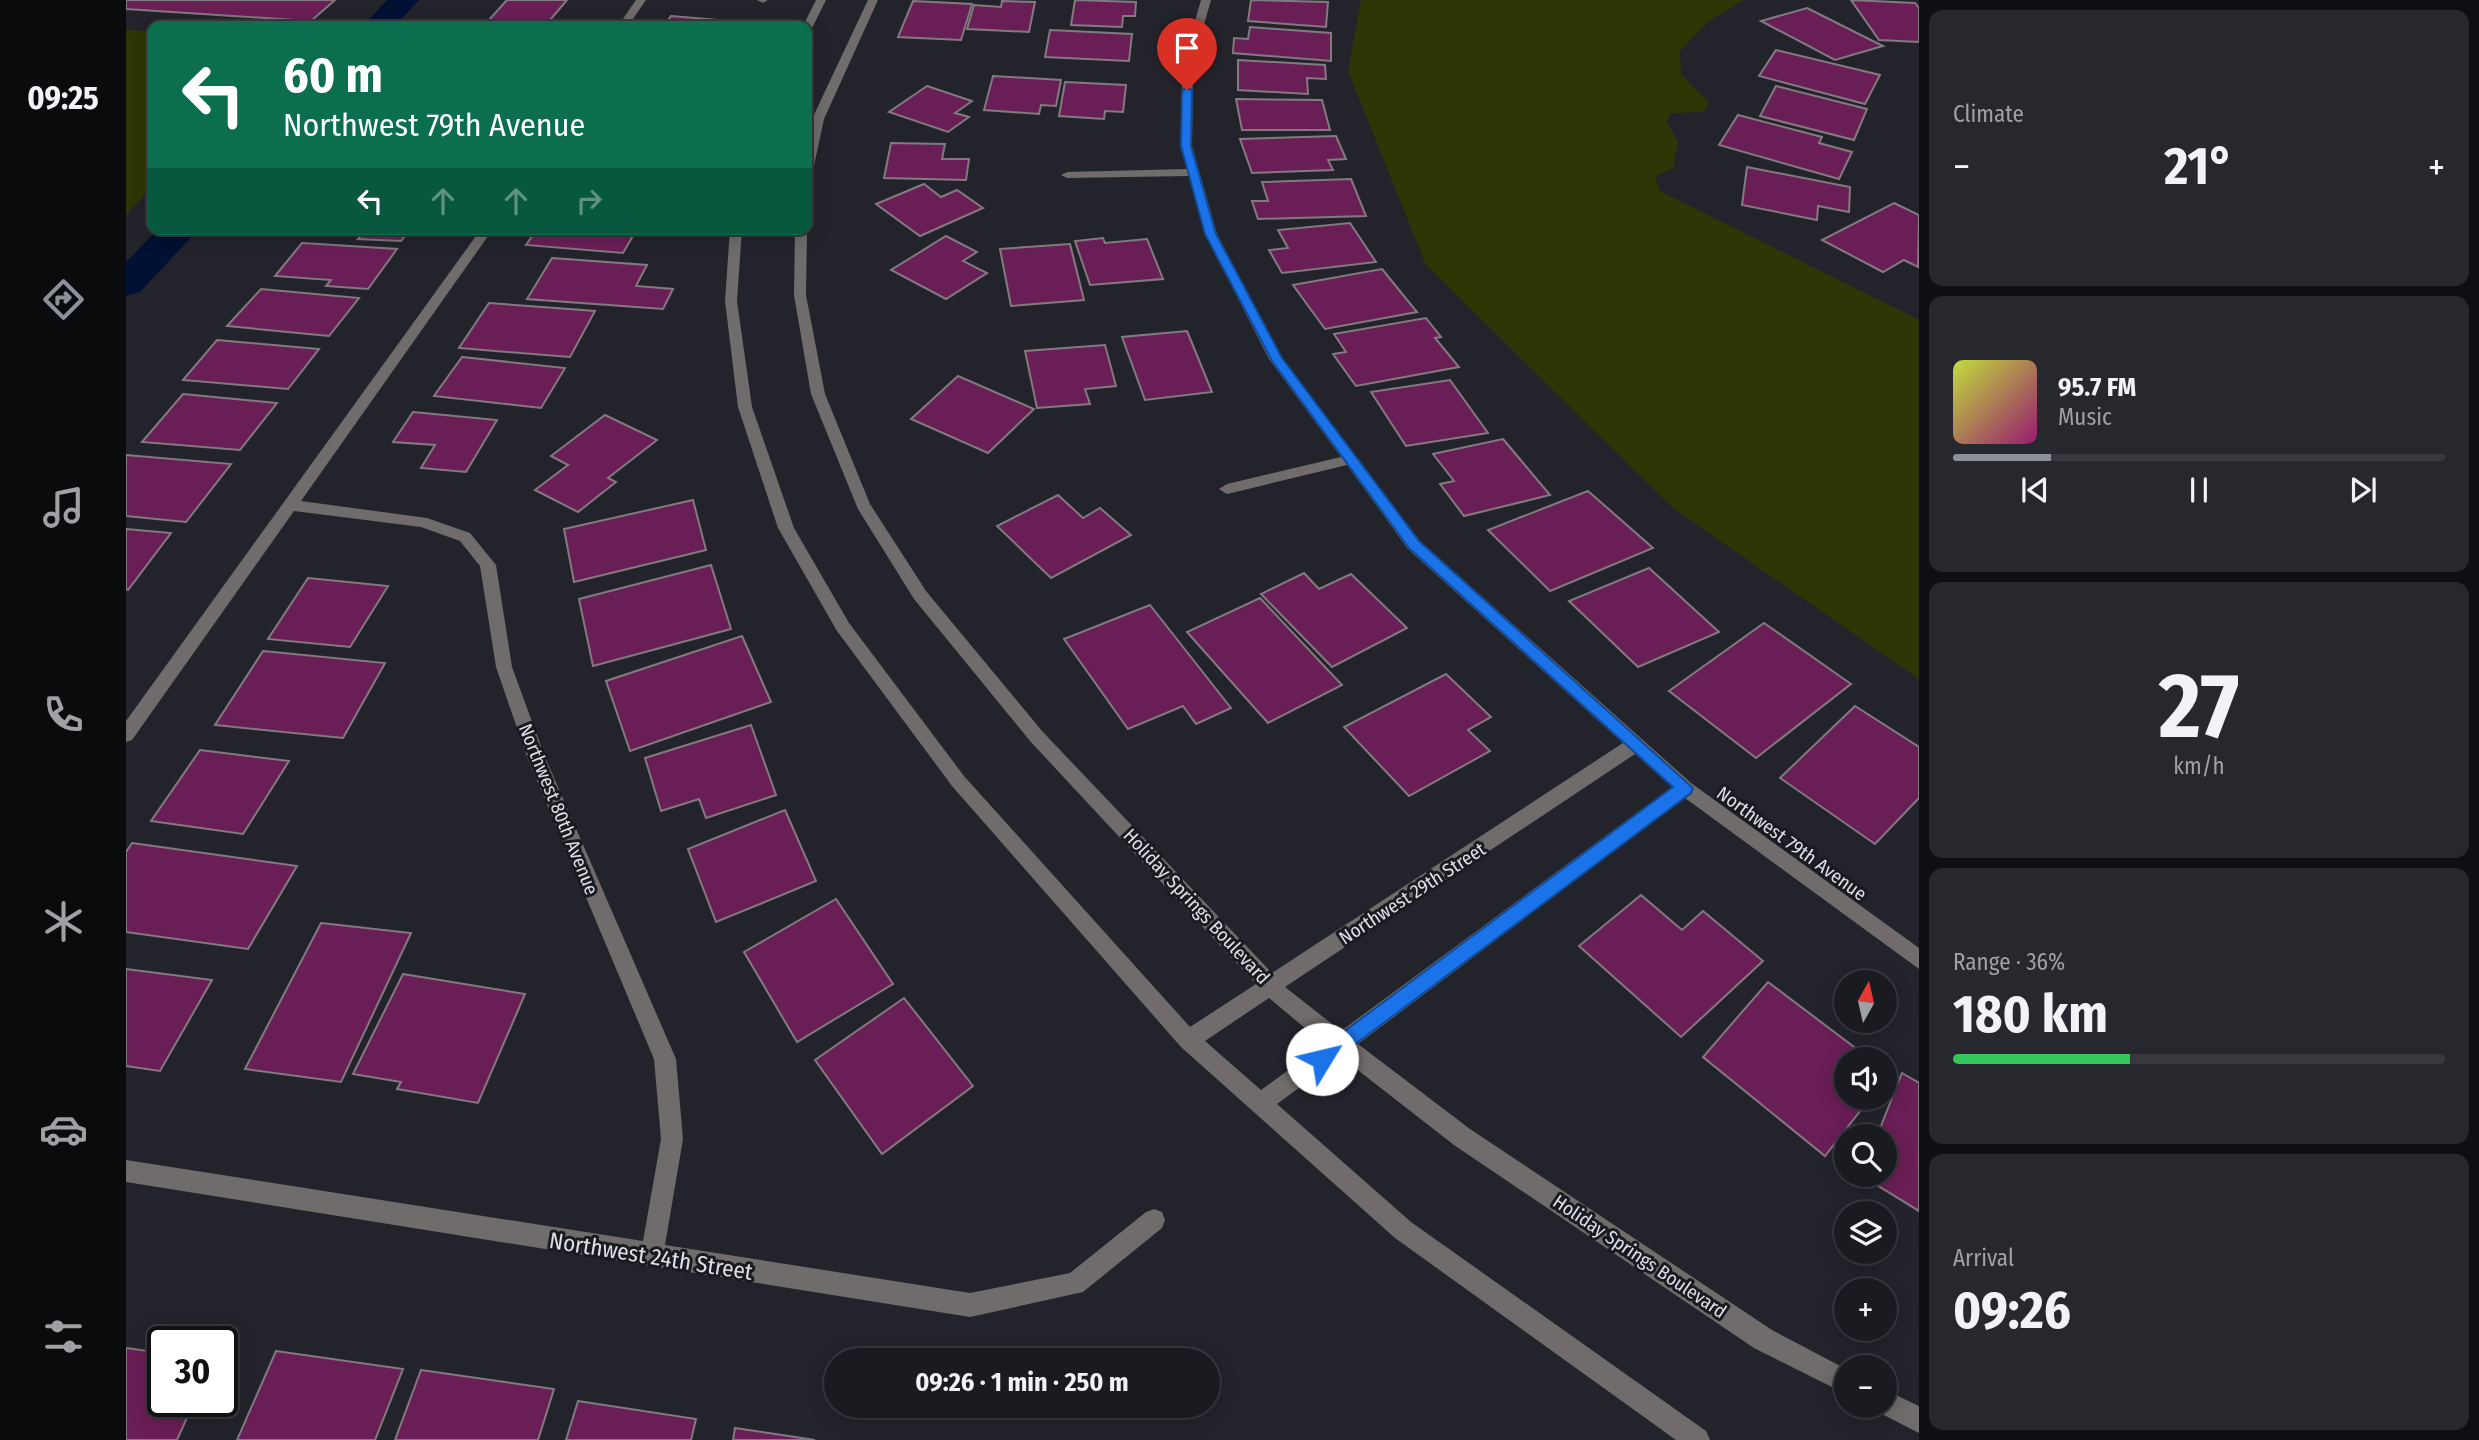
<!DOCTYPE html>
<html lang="en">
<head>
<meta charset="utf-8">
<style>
  :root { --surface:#1a1b20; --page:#27282d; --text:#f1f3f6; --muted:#9fa1a5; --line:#38393e; --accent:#8c9099 }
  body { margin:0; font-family:"Fira Sans Condensed",sans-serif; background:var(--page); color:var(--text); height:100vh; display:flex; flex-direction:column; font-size:26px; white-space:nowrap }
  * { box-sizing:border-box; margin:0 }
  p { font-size:23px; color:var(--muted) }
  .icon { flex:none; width:38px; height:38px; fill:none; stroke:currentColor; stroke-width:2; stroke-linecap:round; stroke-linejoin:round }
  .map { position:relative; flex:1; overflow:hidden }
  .side { display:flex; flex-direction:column; gap:10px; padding:10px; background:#0e0f12; width:560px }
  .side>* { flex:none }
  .top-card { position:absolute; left:21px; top:21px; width:665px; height:214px; border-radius:14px; box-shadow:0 4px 18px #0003,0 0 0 2px var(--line); background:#0b6e4f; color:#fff; overflow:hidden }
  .needle { width:46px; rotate:8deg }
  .buttons { position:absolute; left:1708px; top:970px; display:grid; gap:14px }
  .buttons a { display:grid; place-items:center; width:63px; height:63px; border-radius:50%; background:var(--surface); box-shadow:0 4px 18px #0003,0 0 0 2px var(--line); font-size:35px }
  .speed { position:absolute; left:21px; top:1326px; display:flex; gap:14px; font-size:35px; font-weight:700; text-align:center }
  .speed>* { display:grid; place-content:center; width:91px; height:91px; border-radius:50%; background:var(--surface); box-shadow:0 4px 18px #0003,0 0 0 2px var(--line); line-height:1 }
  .speed .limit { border:4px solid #111; border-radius:10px; background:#fff; color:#111 }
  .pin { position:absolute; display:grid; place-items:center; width:60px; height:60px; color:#fff; margin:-72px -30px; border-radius:50% 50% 50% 0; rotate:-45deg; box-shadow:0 0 7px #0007 }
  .pin .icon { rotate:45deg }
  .me { position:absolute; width:77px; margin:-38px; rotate:54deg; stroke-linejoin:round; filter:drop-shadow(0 0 5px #0008) }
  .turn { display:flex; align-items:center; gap:24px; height:147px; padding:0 21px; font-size:32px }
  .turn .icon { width:91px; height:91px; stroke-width:2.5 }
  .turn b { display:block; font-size:49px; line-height:60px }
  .lanes { display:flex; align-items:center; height:66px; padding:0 21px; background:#0003; justify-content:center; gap:35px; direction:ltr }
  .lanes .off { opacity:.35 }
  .big { font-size:52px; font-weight:700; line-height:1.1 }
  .side .card { flex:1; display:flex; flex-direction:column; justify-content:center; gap:10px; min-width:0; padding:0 24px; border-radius:14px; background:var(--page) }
  .side .dial { align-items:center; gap:0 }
  .dial b { font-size:91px; line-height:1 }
  .song { display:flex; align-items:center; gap:21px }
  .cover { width:84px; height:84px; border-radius:10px; background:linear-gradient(135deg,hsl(70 70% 55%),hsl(320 70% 35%)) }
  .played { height:7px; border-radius:4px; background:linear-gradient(90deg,var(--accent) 20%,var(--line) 20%) }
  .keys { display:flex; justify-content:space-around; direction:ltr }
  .heat { display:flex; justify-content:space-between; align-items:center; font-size:38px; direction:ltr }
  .charge { height:10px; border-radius:5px; background:linear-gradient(90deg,#34c759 36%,var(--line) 0) }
  .trip { position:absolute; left:698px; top:1348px; width:396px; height:70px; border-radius:35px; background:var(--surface); box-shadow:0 4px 18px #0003,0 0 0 2px var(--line); font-weight:700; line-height:70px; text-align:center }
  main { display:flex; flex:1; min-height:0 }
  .dock { display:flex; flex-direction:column; width:126px; justify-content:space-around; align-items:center; background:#0a0b0d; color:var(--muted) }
  .dock .icon { width:49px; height:49px }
  .dock .on { color:var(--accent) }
  .dock b { font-size:32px; color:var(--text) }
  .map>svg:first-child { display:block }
</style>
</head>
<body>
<main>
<nav class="dock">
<b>09:25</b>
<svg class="icon on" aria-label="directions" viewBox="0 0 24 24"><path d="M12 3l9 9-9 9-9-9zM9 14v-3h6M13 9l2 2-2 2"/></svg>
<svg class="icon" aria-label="music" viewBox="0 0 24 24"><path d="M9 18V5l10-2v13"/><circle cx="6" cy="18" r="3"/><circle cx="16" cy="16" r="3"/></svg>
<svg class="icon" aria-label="phone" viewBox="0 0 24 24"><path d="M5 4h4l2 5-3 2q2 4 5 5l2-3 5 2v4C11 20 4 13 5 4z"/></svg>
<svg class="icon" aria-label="climate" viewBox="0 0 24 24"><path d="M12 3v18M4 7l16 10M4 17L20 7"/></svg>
<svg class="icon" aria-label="car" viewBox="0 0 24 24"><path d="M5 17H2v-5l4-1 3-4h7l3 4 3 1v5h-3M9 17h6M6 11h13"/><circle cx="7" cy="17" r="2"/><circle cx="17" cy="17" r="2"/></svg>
<svg class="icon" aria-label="filters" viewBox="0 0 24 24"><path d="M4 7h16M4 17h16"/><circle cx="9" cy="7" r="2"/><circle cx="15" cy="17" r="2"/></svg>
</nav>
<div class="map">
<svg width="1793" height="1440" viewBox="0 0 1793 1440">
  <rect width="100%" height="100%" fill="#23242b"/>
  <g fill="#2f3605">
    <path d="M1235,0H1617L1582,22L1554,51L1555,74L1583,102L1578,112L1544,113L1541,122L1552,142L1547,168L1529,177L1534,191L1793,320V679L1547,508L1300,265L1222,71Z"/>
    <path d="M0,30L26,32V188L0,215Z"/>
  </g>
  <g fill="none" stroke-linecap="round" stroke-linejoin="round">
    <g fill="#001134" fill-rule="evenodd">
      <path d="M261,0H293L269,26H237Z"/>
      <path d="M32,229H73L14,292L0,296V262Z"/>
    </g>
  </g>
  <g fill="#6a1e56" stroke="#827a7f" stroke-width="2">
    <path d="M0,0H209L185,21L0,9Z"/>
    <path d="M381,0H441L419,26H366L370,22L362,21Z"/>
    <path d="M949,0L1010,2L1009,16H997L996,27L945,25Z"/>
    <path d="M1125,0L1202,2L1200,27L1122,21Z"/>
    <path d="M1725,0L1789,3L1793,8V42L1753,40Z"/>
    <path d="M787,1L846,4L835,40L772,37Z"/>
    <path d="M876,1L909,2L903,32L841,29L848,5L875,7Z"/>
    <path d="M1681,8L1757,46L1709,60L1635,21Z"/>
    <path d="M545,16L594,20L590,26H538Z"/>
    <path d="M1124,27L1205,33V61L1107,53L1108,38L1122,39Z"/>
    <path d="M924,30L1006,34L1003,61L919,57Z"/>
    <path d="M1650,50L1754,75L1739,104L1633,76Z"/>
    <path d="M1112,60L1199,65L1200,79L1181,78L1182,94L1112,90Z"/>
    <path d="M867,76L935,80L930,106L915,105L913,114L858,110Z"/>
    <path d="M939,82L1000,85L997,112L979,111L978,119L933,116Z"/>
    <path d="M801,86L846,101L829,113L843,117L822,132L763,112Z"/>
    <path d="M1650,86L1741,109L1728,140L1634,116Z"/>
    <path d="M1110,99L1196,100L1204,130H1116Z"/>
    <path d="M1612,115L1696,137L1693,143L1726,152L1713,179L1593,145Z"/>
    <path d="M1210,136L1220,159L1202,160L1207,170L1126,173L1114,139Z"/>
    <path d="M765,143L819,144L816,159H843L840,180L758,178Z"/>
    <path d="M1621,167L1724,187L1723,212L1692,206L1691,220L1616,205Z"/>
    <path d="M1225,179L1240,216L1132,219L1126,201H1142L1136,182Z"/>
    <path d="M798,184L815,197L831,190L857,208L794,236L750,204Z"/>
    <path d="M1768,203L1793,215L1792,267L1778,260L1757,272L1696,240Z"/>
    <path d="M1224,223L1250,262L1156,273L1143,250L1162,248L1152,230Z"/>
    <path d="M284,229L275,241L232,239L238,232L203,230Z"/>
    <path d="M411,229H511L497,253L400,245Z"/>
    <path d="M820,236L851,252L837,261L861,273L820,299L765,270Z"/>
    <path d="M977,238L979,243L1021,239L1037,279L964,285L949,241Z"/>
    <path d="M176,243L271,249L242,289L200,286L205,280L149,276Z"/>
    <path d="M944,244L958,300L885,306L874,249Z"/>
    <path d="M426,258L521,265L510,286L547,289L537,309L401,299Z"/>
    <path d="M1256,269L1291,312L1199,329L1167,285Z"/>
    <path d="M135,289L233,298L203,336L101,326Z"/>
    <path d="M363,303L469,311L444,357L333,348Z"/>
    <path d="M1300,318L1315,337L1309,338L1333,367L1230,386L1207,354L1220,352L1208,334Z"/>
    <path d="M1061,331L1086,392L1019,400L996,337Z"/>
    <path d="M91,340L193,349L162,389L57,380Z"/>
    <path d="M979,345L990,386L959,389L964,404L911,408L899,351Z"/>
    <path d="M336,357L439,368L415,408L308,396Z"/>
    <path d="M832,376L908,409L862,453L785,419Z"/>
    <path d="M1324,380L1362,433L1280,446L1245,392Z"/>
    <path d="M57,394L151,403L114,450L16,442Z"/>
    <path d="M287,412L371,420L340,472L295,468L309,445L267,442Z"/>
    <path d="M479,415L531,440L482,478L490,482L452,512L409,490L442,465L425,456Z"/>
    <path d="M1377,439L1424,495L1338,516L1314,484L1328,481L1307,454Z"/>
    <path d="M0,455L105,464L60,522L0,516Z"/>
    <path d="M1462,491L1527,548L1424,591L1362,530Z"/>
    <path d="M932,495L957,518L974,508L1005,535L925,578L871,526Z"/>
    <path d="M567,500L580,550L448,582L438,529Z"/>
    <path d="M0,529L45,533L2,590L0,589Z"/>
    <path d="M585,565L605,629L467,666L453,599Z"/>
    <path d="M1523,568L1593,632L1512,667L1443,601Z"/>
    <path d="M1178,573L1193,589L1225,574L1281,628L1206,667L1135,594Z"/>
    <path d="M182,578L262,586L224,647L142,639Z"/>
    <path d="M1134,598L1216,685L1142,723L1061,632Z"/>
    <path d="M1024,605L1105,708L1070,724L1057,706L1002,729L938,639Z"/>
    <path d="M1638,623L1725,684L1630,758L1543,691Z"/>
    <path d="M616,636L645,702L504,751L480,681Z"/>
    <path d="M137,651L259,663L217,738L89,725Z"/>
    <path d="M1320,674L1365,717L1342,730L1364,751L1283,796L1218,727Z"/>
    <path d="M1729,706L1793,747V798L1749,844L1654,778Z"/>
    <path d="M625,725L650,795L580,818L573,799L535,811L519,758Z"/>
    <path d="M74,750L163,761L117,834L25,821Z"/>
    <path d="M659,810L690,881L590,922L562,849Z"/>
    <path d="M6,843L171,866L122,949L0,932V852Z"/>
    <path d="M1515,895L1556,930L1577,911L1637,961L1555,1037L1453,946Z"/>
    <path d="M710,899L767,984L671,1042L618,952Z"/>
    <path d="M195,923L285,933L215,1082L119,1069Z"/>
    <path d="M0,969L86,980L34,1071L0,1066Z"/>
    <path d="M277,974L399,994L352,1103L271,1089L275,1082L227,1074Z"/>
    <path d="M1642,982L1744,1059H1720V1097H1745L1699,1156L1577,1057Z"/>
    <path d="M778,998L847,1086L756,1154L689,1060Z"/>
    <path d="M1776,1073L1793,1083V1211L1736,1176L1759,1174V1136H1751Z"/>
    <path d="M0,1348L37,1353V1402H68L51,1440H0Z"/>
    <path d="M150,1351L277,1369L249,1440H111Z"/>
    <path d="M295,1370L428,1389L412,1440H269Z"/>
    <path d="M452,1401L570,1419L565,1440H440Z"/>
    <path d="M609,1428L689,1440H607Z"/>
  </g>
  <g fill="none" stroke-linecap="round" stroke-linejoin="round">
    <g fill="#706c6b" fill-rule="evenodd">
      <path d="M510,0H520L502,26H492Z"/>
      <path d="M631,0H642L637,3Z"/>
      <path d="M690,0H700L686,28L681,31V26H677Z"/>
      <path d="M742,0H752L698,119L687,170L681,173V145L686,119Z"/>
      <path d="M1075,0H1085L1067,63L1066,146L1091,234L1156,358L1294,541L1565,783L1793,948V969L1559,798L1232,1044L1344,1129L1646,1330L1720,1369V1394L1628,1348L1328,1145L1215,1057L1151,1104L1285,1222L1580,1431L1584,1440H1550L1269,1238L1055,1047L826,786L711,631L652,528L612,407L599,301L604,229H616L611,301L626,407L668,528L723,623L838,776L1064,1027L1130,984L904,741L788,599L732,509L685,394L668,295L669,229H681L680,295L699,394L744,504L800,591L916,731L1146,973L1497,743L1282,549L1221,465L1101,494L1093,489L1101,484L1215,457L1143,359L1079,234L1063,176L941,178L935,175L941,172L1061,169L1054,146L1057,63ZM1509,754L1546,787L1215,1031L1159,987ZM1143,998L1198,1044L1135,1090L1079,1041Z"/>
      <path d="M355,229H367L175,501L301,518L344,533L370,565L386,667L419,757L550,1059L557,1139L539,1245L844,1293L944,1273L1020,1212L1028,1209L1036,1212L1039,1220L1036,1228L957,1292L844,1317L0,1182V1160L517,1241L535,1139L528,1059L401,757L370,667L354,566L334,541L295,527L168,511L6,740L0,742V721Z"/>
      <path d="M1759,1390L1793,1406V1433L1750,1411L1748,1405H1759Z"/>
    </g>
  </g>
  <path fill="#1a73e8" stroke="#114b97" stroke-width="2" d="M1061,88L1066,90L1065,146L1090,234L1156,358L1293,541L1567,788L1565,793L1196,1069L1189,1066L1186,1059L1189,1053L1547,787L1283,548L1146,361L1079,234L1055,146L1056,90Z"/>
  <g text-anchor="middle" stroke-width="6" stroke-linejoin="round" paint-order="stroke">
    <g font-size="19" fill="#dfe0e5" stroke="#191b21">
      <text transform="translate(433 809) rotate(68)" y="7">Northwest 80th Avenue</text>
      <text transform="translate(1666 843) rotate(36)" y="7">Northwest 79th Avenue</text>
      <text transform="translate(1286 893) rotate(-33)" y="7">Northwest 29th Street</text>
      <text transform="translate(1071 906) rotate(47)" y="7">Holiday Springs Boulevard</text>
      <text transform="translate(1514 1256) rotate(34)" y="7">Holiday Springs Boulevard</text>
    </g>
    <g font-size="23" fill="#dfe0e5" stroke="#191b21">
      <text transform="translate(525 1256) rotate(9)" y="8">Northwest 24th Street</text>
    </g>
  </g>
</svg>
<div class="buttons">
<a><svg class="needle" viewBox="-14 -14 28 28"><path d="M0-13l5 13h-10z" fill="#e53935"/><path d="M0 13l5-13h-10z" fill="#9fa1a5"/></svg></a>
<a><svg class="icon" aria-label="sound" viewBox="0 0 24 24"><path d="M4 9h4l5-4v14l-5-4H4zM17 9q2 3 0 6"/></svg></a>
<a><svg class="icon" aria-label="search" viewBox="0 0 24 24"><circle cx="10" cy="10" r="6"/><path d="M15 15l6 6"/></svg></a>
<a><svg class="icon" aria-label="layers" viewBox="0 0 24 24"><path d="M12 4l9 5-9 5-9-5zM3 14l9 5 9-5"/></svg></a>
<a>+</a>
<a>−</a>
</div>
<div class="speed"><div class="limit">30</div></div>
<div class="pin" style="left:1061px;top:90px;background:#d93025"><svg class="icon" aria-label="arrive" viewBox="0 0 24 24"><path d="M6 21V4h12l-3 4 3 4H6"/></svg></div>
<svg class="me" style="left:1196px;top:1059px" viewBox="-20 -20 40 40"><circle r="19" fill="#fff"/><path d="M0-13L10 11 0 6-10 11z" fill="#1a73e8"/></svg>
<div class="trip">09:26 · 1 min · 250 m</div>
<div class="top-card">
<div class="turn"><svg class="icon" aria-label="left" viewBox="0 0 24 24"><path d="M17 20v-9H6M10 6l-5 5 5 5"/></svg><div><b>60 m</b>Northwest 79th Avenue</div></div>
<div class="lanes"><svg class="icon" aria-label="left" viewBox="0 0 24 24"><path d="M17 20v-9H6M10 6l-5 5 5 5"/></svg><svg class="icon off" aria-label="ahead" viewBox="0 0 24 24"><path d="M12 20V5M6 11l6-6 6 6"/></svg><svg class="icon off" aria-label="ahead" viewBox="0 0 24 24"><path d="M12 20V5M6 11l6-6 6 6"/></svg><svg class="icon off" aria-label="right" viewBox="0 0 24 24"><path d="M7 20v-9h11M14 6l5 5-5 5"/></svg></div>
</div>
</div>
<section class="side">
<div class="card"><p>Climate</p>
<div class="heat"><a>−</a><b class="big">21°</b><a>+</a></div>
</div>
<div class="card">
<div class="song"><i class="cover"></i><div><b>95.7 FM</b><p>Music</p></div></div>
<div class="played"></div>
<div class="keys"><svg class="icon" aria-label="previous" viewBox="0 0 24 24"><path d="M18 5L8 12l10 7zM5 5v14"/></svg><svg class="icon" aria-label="pause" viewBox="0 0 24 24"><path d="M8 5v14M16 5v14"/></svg><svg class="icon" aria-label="next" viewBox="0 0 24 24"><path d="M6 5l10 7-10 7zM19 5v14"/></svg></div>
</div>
<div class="card dial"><b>27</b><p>km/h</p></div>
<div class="card"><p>Range · 36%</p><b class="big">180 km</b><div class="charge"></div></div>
<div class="card"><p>Arrival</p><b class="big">09:26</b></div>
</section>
</main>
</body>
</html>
